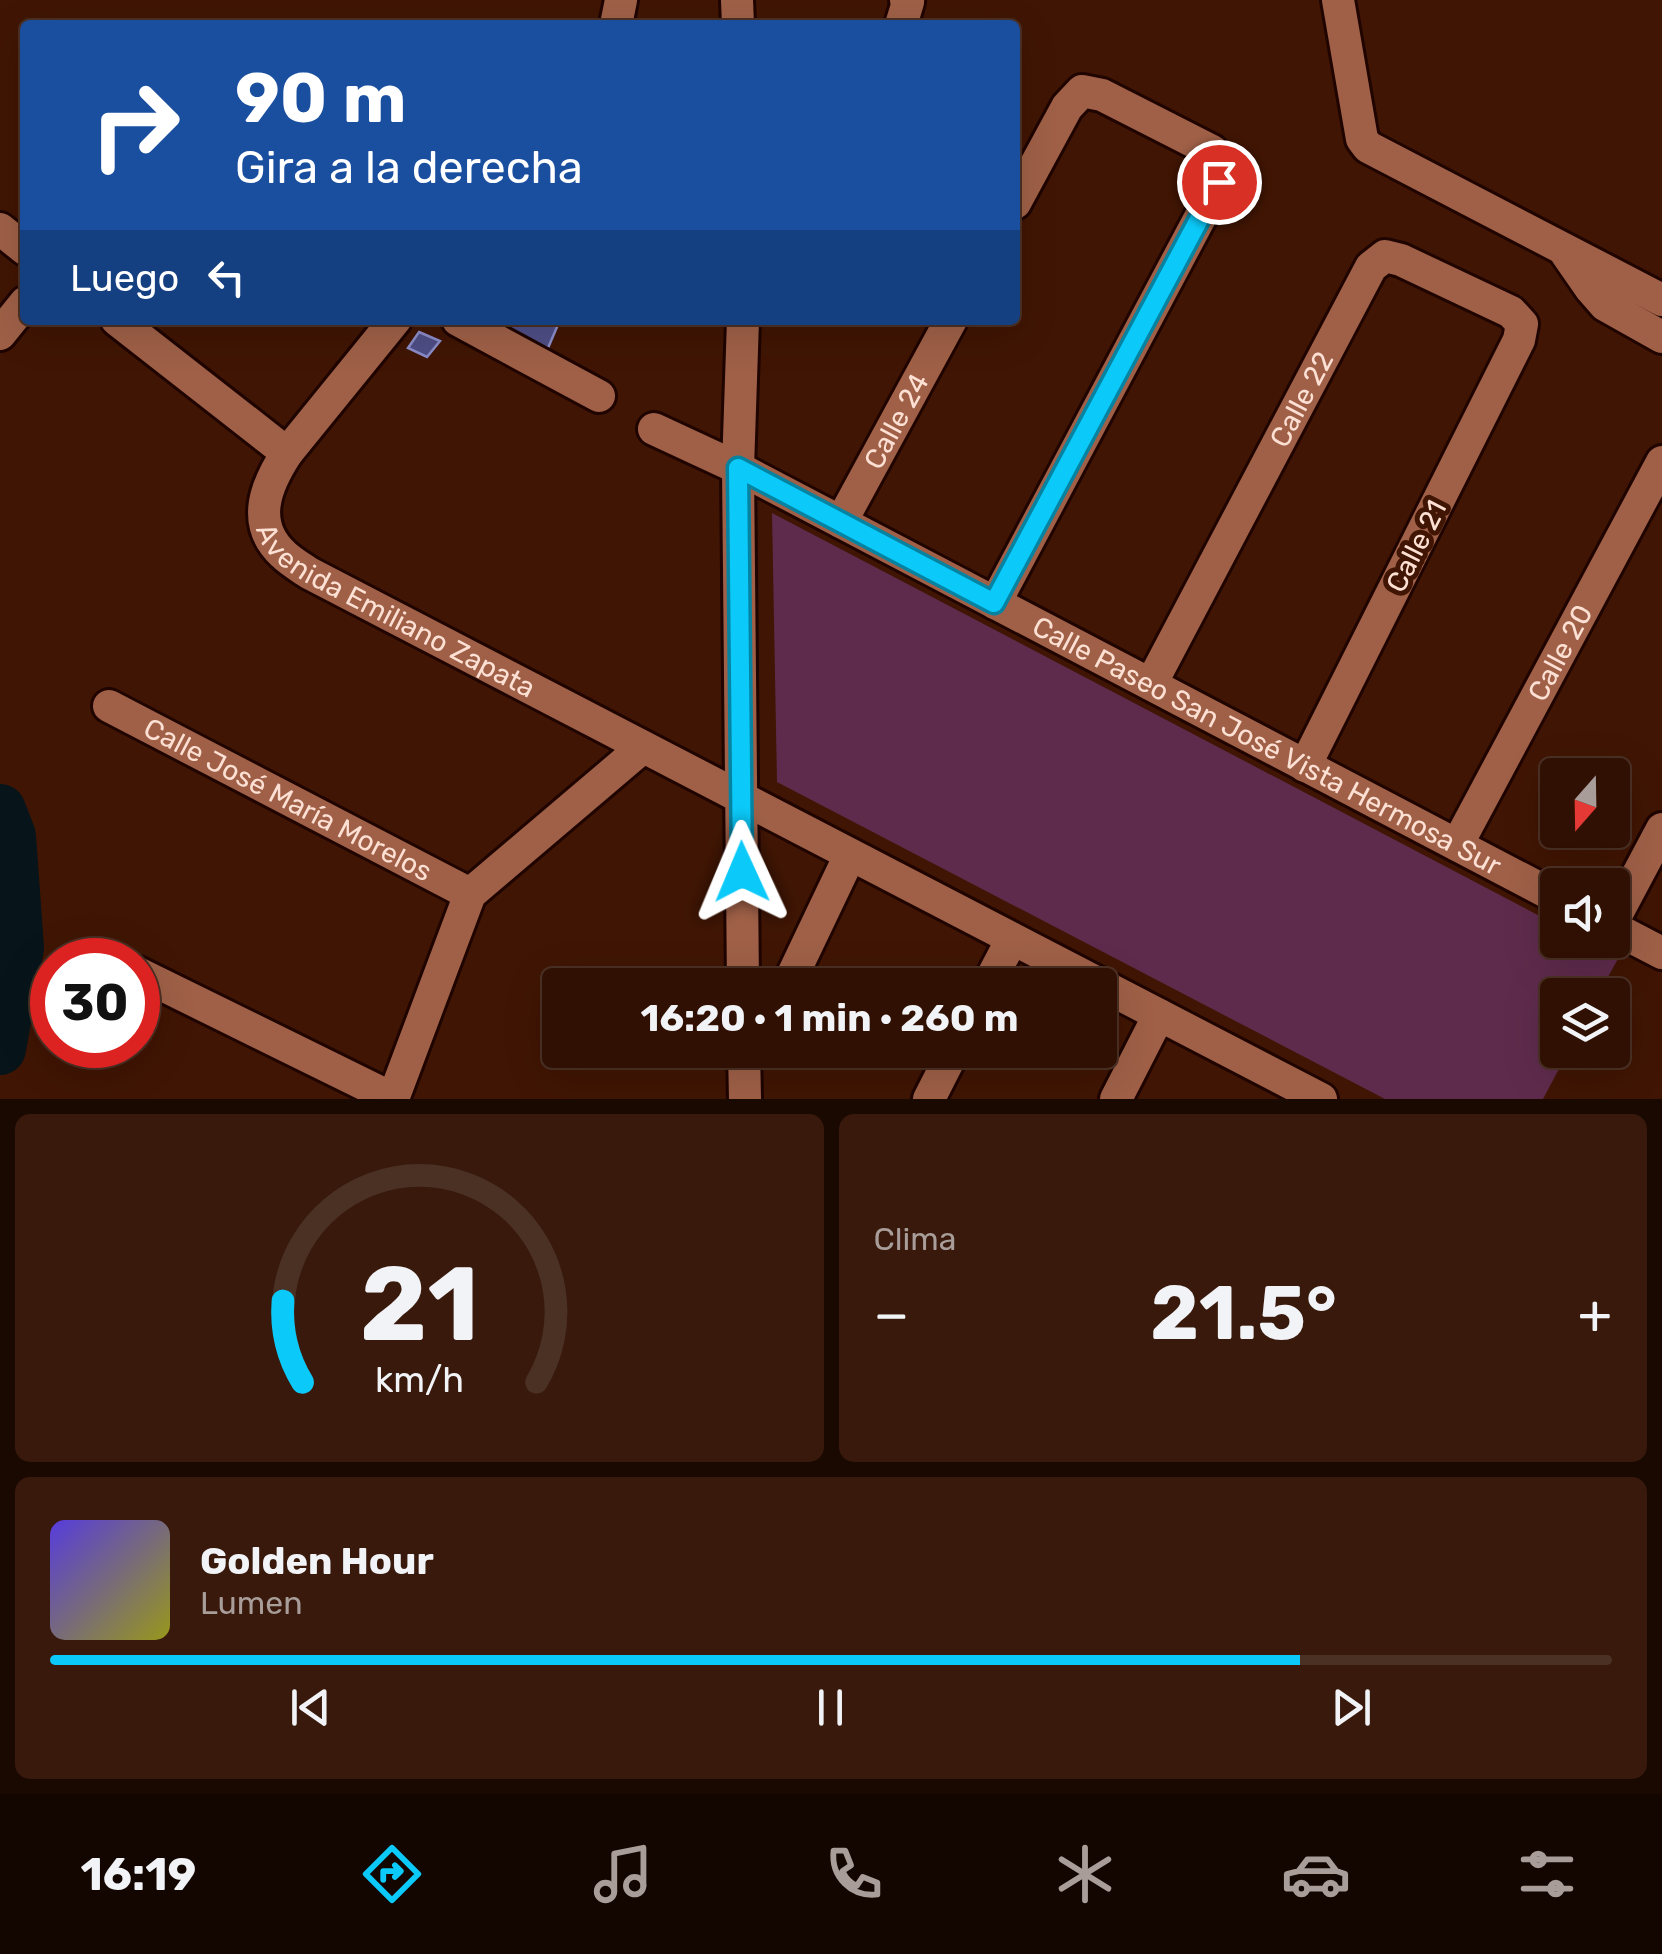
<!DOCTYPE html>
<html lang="es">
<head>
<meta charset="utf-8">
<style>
  :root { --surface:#301002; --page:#38190c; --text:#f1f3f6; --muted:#a89d99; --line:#4b3024; --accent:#0bcafa }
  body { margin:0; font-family:Rubik,sans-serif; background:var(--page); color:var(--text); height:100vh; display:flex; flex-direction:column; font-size:38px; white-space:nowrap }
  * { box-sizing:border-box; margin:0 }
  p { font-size:32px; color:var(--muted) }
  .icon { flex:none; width:55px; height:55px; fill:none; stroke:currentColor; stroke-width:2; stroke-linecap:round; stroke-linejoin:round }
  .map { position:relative; height:1099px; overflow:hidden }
  .sheet { display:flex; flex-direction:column; gap:15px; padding:15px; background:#1a0901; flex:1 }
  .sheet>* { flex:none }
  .top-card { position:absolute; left:20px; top:20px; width:1000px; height:305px; border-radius:10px; box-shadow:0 10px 40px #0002,0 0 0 2px var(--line); background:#1a4fa0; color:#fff; overflow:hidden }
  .needle { width:65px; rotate:200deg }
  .buttons { position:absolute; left:1540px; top:758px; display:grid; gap:20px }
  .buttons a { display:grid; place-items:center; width:90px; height:90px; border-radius:10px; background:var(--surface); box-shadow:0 10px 40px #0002,0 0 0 2px var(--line); font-size:50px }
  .speed { position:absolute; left:30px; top:938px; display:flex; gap:20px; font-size:50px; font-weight:700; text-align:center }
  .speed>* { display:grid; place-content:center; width:130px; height:130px; border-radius:50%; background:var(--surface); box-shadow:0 10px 40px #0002,0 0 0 2px var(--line); line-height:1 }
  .speed .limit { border:15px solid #d22; background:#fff; color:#111 }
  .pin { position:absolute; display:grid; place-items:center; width:85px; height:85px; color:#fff; margin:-42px; border:5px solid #fff; border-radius:50%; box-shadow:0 2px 10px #0007 }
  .me { position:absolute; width:110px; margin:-55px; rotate:359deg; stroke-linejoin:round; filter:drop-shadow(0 0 8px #0008) }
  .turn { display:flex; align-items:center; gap:35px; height:210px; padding:0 50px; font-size:45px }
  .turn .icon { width:130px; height:130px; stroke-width:2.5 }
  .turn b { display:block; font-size:70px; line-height:85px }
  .then { display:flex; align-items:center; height:95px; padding:0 50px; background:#0003; gap:20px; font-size:38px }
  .big { font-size:75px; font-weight:700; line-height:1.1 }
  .sheet .widget { flex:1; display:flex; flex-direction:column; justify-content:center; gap:15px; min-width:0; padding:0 35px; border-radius:15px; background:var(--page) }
  .sheet .dial { align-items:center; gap:0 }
  .dial svg { height:260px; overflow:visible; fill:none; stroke:var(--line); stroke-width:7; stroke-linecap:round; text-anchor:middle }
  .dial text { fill:var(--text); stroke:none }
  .song { display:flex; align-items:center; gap:30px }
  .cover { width:120px; height:120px; border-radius:15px; background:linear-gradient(135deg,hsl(250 70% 55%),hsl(60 70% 35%)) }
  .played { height:10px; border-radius:5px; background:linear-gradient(90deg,var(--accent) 80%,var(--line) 80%) }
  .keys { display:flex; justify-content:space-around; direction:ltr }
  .heat { display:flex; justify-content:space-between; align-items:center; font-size:55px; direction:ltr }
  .sheet .tiles { flex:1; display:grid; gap:15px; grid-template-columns:1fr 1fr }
  .widget:last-child { grid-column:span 2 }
  .trip { position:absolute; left:542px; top:968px; width:575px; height:100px; border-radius:10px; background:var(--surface); box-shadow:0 10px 40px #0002,0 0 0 2px var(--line); font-weight:700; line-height:100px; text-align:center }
  .tabs { display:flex; height:160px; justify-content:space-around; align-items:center; background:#130601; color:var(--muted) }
  .tabs .icon { width:70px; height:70px }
  .tabs .current { color:var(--accent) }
  .tabs b { font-size:45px; color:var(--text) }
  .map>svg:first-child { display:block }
</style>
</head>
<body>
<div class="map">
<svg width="1662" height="1099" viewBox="0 0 1662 1099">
  <rect width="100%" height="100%" fill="#401503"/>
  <path fill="#5f2b4c" d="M772,513L1557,925L1558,940H1587L1619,957L1598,995H1558V1050H1569L1543,1099H1385L777,782Z"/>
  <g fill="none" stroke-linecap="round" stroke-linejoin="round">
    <path stroke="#07151a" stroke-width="52" d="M0,810L10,836L18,948L0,1049"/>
  </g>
  <g fill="#4f4e86" stroke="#8b8dc9" stroke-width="2.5">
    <path d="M510,320H560L548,348L507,328Z"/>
    <path d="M419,332L440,341L427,357L408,348Z"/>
  </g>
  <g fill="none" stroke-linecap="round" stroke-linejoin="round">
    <defs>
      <g id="minor">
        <path d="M737,0L738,25"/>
        <path d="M1338,0L1362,139L1368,147L1662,300"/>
        <path d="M616,25L621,0"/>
        <path d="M901,25L908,2L906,0"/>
        <path d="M0,229L25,249"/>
        <path d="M1566,253L1591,289L1605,305L1662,337"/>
        <path d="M117,320L287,453"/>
        <path id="s1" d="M395,320L287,453C266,485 250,523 283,554C290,561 300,567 309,573L1321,1099"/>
        <path d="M458,320L599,396"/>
        <path d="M743,320L738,468L743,985"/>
        <path d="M0,334L25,303"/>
        <path id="s2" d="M654,429L738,468L1558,898"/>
        <path id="s3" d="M841,522L951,320"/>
        <path d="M995,603L1219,182L1223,166L1212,151L1102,95L1082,91L1067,107L1015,203"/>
        <path id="s4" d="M1151,684L1371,267L1385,256L1401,260L1511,312L1522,324L1519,340L1305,766"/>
        <path id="s5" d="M109,706L470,894"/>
        <path id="s6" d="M1457,845L1662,462"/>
        <path d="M1612,923L1662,829"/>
        <path d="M1612,927L1662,953"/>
        <path d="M138,973L394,1099"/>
        <path d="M788,985L850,855"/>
        <path d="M988,985L1012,939"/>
        <path d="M744,1050L745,1099"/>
        <path d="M393,1099L470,894L643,747"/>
        <path d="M929,1099L954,1050"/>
        <path d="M1116,1099L1159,1015"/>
      </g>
    </defs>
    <use href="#minor" stroke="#1f0400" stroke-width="38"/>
    <use href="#minor" stroke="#9f6047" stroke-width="32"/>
  </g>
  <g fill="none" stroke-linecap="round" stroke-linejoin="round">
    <defs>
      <path id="route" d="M742,872L738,468L994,603L1219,182"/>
    </defs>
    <use href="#route" stroke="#0783a2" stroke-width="25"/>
    <use href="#route" stroke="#0bcafa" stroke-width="18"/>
  </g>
  <g text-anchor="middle" stroke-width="10" stroke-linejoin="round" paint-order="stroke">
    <g font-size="28" fill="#fde0d4" stroke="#401503">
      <text dy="10" stroke="none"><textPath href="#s4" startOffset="322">Calle 22</textPath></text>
      <text dy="10" stroke="none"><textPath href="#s3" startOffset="115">Calle 24</textPath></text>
      <text transform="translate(1416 546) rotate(-63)" y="10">Calle 21</text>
      <text dy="10" stroke="none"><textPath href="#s1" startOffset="408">Avenida Emiliano Zapata</textPath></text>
      <text dy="10" stroke="none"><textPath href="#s6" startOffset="218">Calle 20</textPath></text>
      <text dy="10" stroke="none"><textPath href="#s2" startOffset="690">Calle Paseo San José Vista Hermosa Sur</textPath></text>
      <text dy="10" stroke="none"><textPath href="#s5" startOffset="202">Calle José María Morelos</textPath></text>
    </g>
  </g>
</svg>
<div class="buttons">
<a><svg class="needle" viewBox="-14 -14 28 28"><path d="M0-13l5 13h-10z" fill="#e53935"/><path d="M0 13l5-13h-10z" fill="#a89d99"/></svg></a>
<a><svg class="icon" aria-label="sound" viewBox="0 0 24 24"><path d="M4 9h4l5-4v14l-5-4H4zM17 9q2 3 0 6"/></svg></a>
<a><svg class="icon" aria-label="layers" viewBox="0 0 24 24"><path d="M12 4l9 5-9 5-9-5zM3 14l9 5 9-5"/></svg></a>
</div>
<div class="speed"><div class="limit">30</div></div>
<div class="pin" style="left:1219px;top:182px;background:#d93025"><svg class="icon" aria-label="arrive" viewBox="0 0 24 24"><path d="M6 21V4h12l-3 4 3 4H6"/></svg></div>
<svg class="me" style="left:742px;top:872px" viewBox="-20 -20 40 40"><path d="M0-17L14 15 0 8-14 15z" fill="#0bcafa" stroke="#fff" stroke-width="4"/></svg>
<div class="trip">16:20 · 1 min · 260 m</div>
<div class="top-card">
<div class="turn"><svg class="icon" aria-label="right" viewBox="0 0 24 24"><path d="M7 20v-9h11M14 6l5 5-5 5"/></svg><div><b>90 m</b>Gira a la derecha</div></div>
<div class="then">Luego<svg class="icon" aria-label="left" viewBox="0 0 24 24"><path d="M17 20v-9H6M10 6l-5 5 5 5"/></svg></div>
</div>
</div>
<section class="sheet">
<div class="tiles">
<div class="widget dial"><svg viewBox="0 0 100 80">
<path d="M14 69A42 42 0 1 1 86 69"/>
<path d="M14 69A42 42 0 0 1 8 44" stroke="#0bcafa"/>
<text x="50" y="56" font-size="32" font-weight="700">21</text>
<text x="50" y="72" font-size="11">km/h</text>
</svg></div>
<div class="widget"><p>Clima</p>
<div class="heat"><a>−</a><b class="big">21.5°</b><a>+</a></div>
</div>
<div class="widget">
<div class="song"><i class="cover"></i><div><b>Golden Hour</b><p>Lumen</p></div></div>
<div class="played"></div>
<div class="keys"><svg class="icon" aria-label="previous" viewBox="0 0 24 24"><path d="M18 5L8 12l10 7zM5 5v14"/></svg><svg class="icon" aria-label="pause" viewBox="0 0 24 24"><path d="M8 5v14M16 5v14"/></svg><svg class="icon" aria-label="next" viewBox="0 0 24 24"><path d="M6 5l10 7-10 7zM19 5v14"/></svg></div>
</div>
</div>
</section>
<nav class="tabs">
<b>16:19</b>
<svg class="icon current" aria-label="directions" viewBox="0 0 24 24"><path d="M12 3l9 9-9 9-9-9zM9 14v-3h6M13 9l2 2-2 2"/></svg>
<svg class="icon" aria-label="music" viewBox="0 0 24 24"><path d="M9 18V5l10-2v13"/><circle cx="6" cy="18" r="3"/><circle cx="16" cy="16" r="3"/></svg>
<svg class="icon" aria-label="phone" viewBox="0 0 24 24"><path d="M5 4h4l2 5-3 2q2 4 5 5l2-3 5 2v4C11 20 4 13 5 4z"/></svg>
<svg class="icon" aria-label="climate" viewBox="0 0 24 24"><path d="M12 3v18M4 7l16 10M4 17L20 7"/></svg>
<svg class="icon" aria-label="car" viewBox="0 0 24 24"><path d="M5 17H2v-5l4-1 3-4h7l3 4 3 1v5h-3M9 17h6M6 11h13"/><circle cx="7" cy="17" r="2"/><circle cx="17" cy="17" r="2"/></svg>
<svg class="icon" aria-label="filters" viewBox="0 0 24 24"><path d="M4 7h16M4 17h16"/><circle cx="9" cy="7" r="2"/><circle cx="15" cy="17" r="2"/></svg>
</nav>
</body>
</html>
